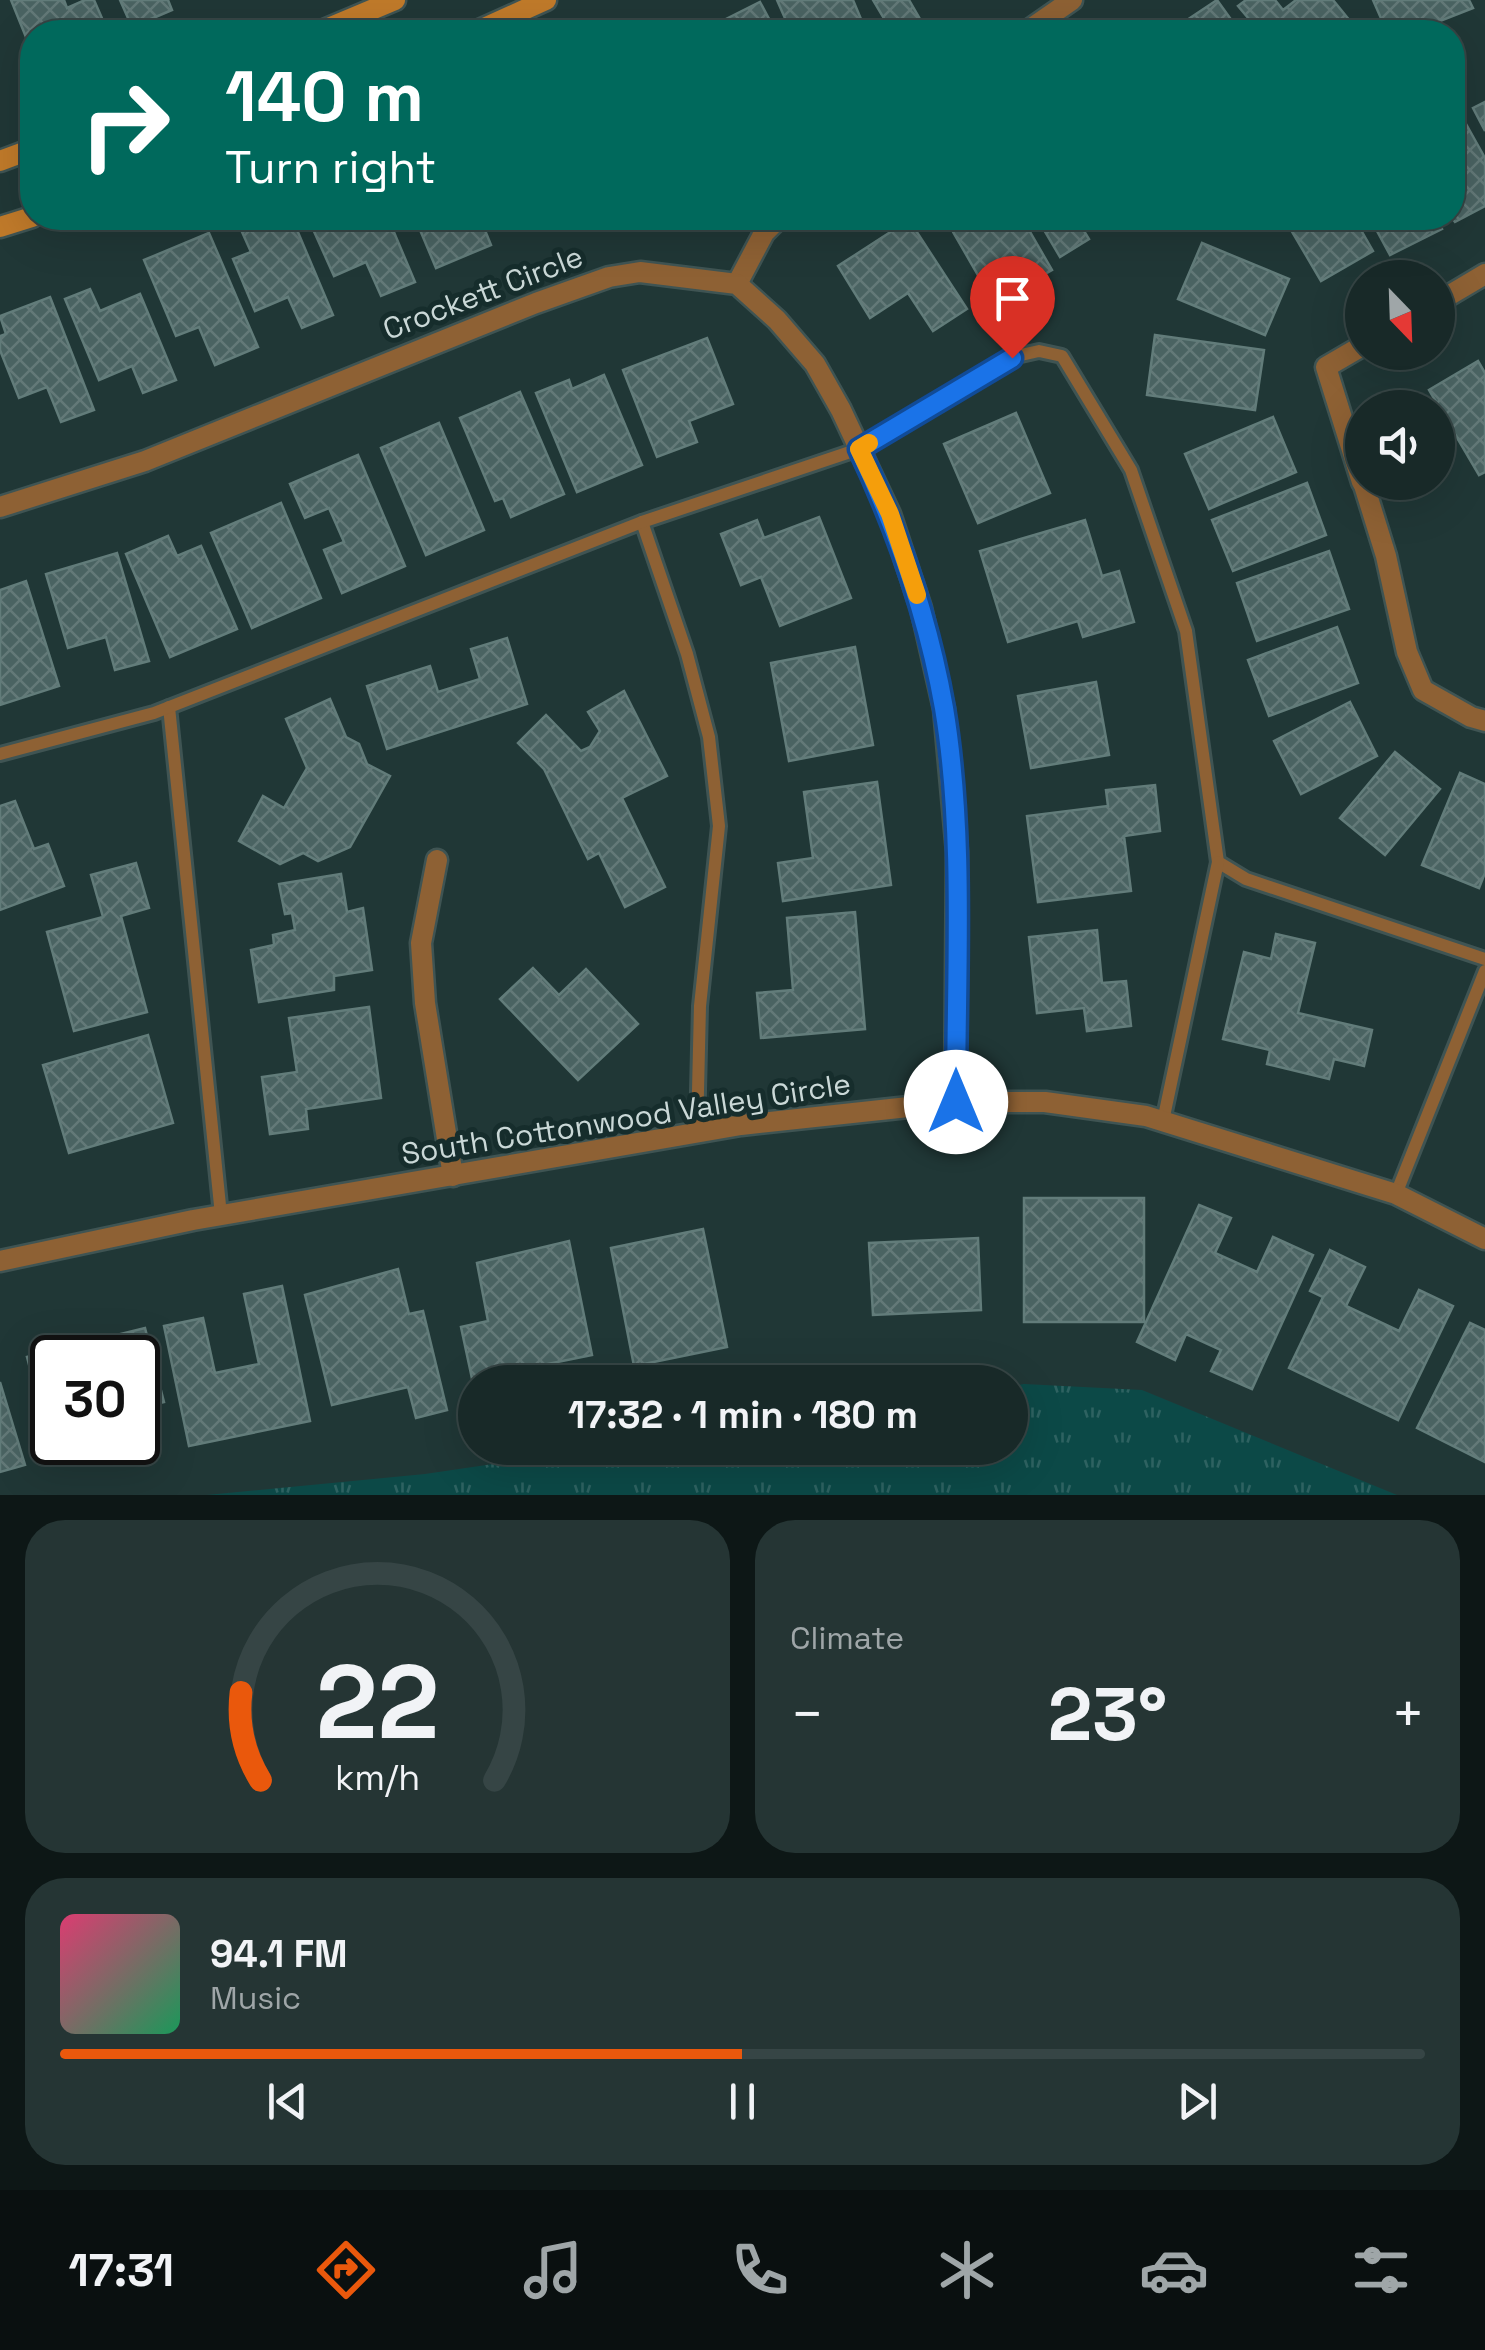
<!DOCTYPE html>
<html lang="en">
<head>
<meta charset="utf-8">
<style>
  :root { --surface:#182928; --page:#253534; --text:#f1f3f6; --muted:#9fa6a8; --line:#364545; --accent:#ea580c }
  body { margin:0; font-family:"Space Grotesk",sans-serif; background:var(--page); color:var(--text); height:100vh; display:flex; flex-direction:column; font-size:38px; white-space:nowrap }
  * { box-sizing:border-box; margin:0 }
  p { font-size:32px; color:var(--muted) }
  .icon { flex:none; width:55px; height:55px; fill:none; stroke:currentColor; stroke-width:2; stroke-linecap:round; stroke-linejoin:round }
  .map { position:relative; height:1495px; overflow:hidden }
  .details { display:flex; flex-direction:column; gap:25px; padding:25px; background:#0d1716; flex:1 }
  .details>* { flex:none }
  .top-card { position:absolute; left:20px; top:20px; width:1445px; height:210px; border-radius:40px; box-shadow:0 10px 40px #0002,0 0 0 2px var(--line); background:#00695c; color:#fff; overflow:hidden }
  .needle { width:65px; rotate:157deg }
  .tools { position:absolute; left:1345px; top:260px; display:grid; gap:20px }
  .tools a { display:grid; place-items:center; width:110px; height:110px; border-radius:50%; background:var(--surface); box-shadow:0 10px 40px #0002,0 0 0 2px var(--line); font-size:50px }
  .speed { position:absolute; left:30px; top:1335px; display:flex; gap:20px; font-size:50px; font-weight:700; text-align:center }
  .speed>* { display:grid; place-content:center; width:130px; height:130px; border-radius:50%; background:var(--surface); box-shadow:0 10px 40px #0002,0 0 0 2px var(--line); line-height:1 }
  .speed .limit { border:5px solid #111; border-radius:15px; background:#fff; color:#111 }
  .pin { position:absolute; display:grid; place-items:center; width:85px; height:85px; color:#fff; margin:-102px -42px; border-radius:50% 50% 50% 0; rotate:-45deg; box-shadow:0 0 10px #0007 }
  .pin .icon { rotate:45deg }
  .me { position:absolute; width:110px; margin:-55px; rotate:0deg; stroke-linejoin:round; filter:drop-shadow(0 0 8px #0008) }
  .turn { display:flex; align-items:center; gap:35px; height:210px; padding:0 40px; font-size:45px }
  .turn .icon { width:130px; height:130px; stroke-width:2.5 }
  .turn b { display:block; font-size:70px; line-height:85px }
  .big { font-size:75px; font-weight:700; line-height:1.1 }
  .details .tile { flex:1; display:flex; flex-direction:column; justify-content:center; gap:15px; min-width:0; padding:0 35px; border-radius:40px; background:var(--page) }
  .details .dial { align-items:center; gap:0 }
  .dial svg { height:260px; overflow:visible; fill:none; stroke:var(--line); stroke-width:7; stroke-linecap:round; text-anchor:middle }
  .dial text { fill:var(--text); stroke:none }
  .song { display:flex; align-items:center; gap:30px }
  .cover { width:120px; height:120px; border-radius:15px; background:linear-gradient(135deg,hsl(340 70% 55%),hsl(150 70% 35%)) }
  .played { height:10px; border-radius:5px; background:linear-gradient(90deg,var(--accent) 50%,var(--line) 50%) }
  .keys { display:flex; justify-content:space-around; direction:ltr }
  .heat { display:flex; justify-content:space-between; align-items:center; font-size:55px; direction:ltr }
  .details .tiles { flex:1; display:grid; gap:25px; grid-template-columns:1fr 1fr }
  .tile:last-child { grid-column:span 2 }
  .trip { position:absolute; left:458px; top:1365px; width:570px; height:100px; border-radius:50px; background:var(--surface); box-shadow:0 10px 40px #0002,0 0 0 2px var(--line); font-weight:700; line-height:100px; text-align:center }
  .tab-bar { display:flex; height:160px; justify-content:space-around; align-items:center; background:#0a1010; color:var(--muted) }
  .tab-bar .icon { width:70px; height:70px }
  .tab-bar .on { color:var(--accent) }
  .tab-bar b { font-size:45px; color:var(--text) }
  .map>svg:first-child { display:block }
</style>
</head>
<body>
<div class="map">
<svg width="1485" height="1495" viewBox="0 0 1485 1495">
  <defs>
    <pattern id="grass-tufts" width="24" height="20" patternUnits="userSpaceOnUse" patternTransform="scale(2.5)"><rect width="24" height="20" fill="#0c4947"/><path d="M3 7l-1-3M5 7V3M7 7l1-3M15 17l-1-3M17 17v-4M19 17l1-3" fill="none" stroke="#2e6261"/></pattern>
    <pattern id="building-cross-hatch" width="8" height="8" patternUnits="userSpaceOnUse" patternTransform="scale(2.5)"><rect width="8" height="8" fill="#4a6362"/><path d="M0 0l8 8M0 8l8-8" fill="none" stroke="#637978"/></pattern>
  </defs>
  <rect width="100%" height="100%" fill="#203736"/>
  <path fill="url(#grass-tufts)" d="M1024,1384L1142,1390L1397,1495H207L425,1474L602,1448H1010V1386Z"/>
  <g fill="url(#building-cross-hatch)" stroke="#627c7a" stroke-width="2.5">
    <path d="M11,0H64L67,8L85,0H94L108,32H32V52Z"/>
    <path d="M120,0H168L172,10L132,27Z"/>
    <path d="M777,0H853L866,31L791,32Z"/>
    <path d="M873,0H909L924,26L913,32H892Z"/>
    <path d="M1217,0L1240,32H1169Z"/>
    <path d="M1246,0H1275L1283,10L1296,0H1333L1359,32H1260L1238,6Z"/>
    <path d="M1373,0H1469L1473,8L1412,32H1387Z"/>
    <path d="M760,2L776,32H700Z"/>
    <path d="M1485,102V131L1473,108Z"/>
    <path d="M1456,106L1485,158V206L1455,222L1452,218V108Z"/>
    <path d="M275,218H292L333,315L302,328L288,297L255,311L233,259L251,252L242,232Z"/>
    <path d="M308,218H388L415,282L381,296L366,262L334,276Z"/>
    <path d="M415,218H480L491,245L436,268Z"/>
    <path d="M537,218H564L541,227Z"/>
    <path d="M945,218H1022L1052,270L994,303Z"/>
    <path d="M1037,218H1076L1089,239L1060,257Z"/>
    <path d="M1284,218H1354L1373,251L1321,281Z"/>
    <path d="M1370,218H1436L1442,229L1390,255Z"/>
    <path d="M909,220L967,309L933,331L908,293L870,318L838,266Z"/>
    <path d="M209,233L258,347L215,365L199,327L176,336L144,260Z"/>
    <path d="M1202,243L1289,279L1265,335L1178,299Z"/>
    <path d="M90,289L100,311L140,294L176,380L143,393L132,366L99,380L65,299Z"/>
    <path d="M50,297L94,410L61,422L47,387L19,398L0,350V336L6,334L0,316Z"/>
    <path d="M1155,335L1264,350L1255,410L1147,395Z"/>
    <path d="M707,338L733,404L689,421L697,442L657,457L623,370Z"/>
    <path d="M1478,361L1485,373V472L1479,475L1429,390Z"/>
    <path d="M604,375L642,465L577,492L536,393L569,380L572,389Z"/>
    <path d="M520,392L564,494L511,517L503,498L495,501L460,418Z"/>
    <path d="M1016,413L1050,493L978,523L944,444Z"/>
    <path d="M1273,417L1296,472L1209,509L1185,454Z"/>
    <path d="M439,423L484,530L426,555L381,448Z"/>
    <path d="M358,455L405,566L342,593L324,550L344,542L329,508L305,518L290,484Z"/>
    <path d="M1307,483L1326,535L1233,571L1212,520Z"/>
    <path d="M281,503L321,598L252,628L211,533Z"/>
    <path d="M819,517L851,598L780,626L761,577L741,585L721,534L757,520L764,538Z"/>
    <path d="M1085,520L1102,576L1119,571L1134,622L1083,637L1078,621L1008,642L980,551Z"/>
    <path d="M168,536L177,556L201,546L237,629L170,657L126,554Z"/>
    <path d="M1329,551L1349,609L1257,641L1237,583Z"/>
    <path d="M117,553L149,661L115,670L106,637L68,648L46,574Z"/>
    <path d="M26,581L59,686L0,705V590Z"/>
    <path d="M1337,627L1358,683L1269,716L1248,660Z"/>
    <path d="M507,638L527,704L387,749L367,686L430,666L438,692L480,679L471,649Z"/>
    <path d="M855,647L873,745L789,761L771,663Z"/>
    <path d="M1096,682L1109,755L1031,768L1018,696Z"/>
    <path d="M624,691L667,776L622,798L665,887L625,907L599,853L588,859L544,769L518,743L546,715L581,751L590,747L600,731L588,712Z"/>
    <path d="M330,699L346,737L359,744L367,764L390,776L350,847L318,861L303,853L280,864L239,841L263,796L284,808L307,768L286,719Z"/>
    <path d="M1350,702L1377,756L1301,794L1274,741Z"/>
    <path d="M1395,752L1440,789L1385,855L1340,818Z"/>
    <path d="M1460,773L1485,784V873L1479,888L1422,865Z"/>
    <path d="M877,782L891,885L783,901L778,863L813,858L804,792Z"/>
    <path d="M1155,785L1160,831L1124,836L1131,891L1038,902L1027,816L1108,806L1106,790Z"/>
    <path d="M15,801L34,849L48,844L64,886L0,910V806Z"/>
    <path d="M136,863L149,908L121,916L147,1012L74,1031L47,932L103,917L91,875Z"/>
    <path d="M341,874L347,912L363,908L372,970L334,976V990L259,1002L251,950L274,945L273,935L295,930L292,913L285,914L279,884Z"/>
    <path d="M855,912L865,1029L761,1038L757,993L793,990L787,918Z"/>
    <path d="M1097,930L1102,983L1126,981L1131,1026L1087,1031L1084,1008L1037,1013L1029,937Z"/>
    <path d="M1276,934L1315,943L1298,1013L1372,1030L1364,1066L1334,1059L1329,1079L1267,1064L1270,1050L1223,1039L1244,952L1271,959Z"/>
    <path d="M533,968L559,995L586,969L638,1024L578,1080L500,999Z"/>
    <path d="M369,1007L381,1098L306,1109L308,1129L270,1134L262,1077L297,1072L289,1018Z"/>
    <path d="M148,1035L173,1123L69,1153L43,1065Z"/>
    <rect x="1024" y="1198" width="120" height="124"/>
    <path d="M1199,1205L1231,1218L1215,1253L1257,1272L1273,1237L1313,1255L1252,1389L1211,1371L1221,1350L1186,1334L1175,1360L1137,1342Z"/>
    <path d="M703,1229L727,1347L634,1366L611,1248Z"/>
    <path d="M978,1238L981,1310L873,1315L869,1243Z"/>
    <path d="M569,1241L592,1355L503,1373L505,1382H475L474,1388L461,1327L488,1321L477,1263Z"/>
    <path d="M1330,1250L1365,1267L1346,1306L1399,1331L1419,1290L1453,1306L1398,1420L1289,1368L1323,1297L1310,1291Z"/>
    <path d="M398,1269L409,1314L423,1311L447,1410L416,1418L408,1387L332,1405L305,1295Z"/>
    <path d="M282,1286L310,1421L189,1446L164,1326L203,1318L215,1373L259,1364L244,1294Z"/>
    <path d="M1470,1323L1485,1330V1462L1417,1428Z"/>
    <path d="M145,1328L164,1402L138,1408V1358H52V1430L46,1431L27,1357Z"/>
    <path d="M0,1382L25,1465L0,1472Z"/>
  </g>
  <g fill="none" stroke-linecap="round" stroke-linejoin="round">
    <defs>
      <g id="service">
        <path d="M642,522L687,654L709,737L719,826L700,1006L697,1133"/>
        <path d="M169,707L221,1215"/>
        <path d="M0,754L154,713L642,522L859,449L1012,357L1039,351L1062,356L1131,470L1186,631L1218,862L1246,879L1485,959"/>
        <path d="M1163,1121L1218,862"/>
        <path d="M1396,1194L1485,971"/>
      </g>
      <g id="minor">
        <path d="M1026,32L1072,0"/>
        <path d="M737,284L764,233L779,218"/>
        <path d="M1438,302L1485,274"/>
        <path d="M1362,346L1326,367L1362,482"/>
        <path d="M1363,482L1386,556L1407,652L1423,690L1471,717L1485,721"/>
        <path d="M0,507L145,461L536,303L609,277L640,272L737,284L777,320L815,364L841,410L890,514L921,608L944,709L957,852L955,1102"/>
        <path d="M437,860L421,943L425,1003L453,1176"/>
        <path d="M0,1261L193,1220L741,1125L955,1102H1045L1146,1116L1396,1194L1485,1239"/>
      </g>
      <g id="secondary">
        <path d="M319,32L395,0"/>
        <path d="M475,32L546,0"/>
        <path d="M0,161L32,149"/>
        <path d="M0,227L32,217"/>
      </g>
    </defs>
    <use href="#service" stroke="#3f5453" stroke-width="18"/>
    <use href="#minor" stroke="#3f5453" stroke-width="25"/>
    <use href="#secondary" stroke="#3f5453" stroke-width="25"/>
    <use href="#service" stroke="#8e6134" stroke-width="12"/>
    <use href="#minor" stroke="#8e6134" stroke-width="20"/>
    <use href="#secondary" stroke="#c07a2a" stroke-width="20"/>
  </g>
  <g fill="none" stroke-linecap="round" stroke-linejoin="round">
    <defs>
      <path id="route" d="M956,1102C956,974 965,834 944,708C928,617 898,531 859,449L1012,358"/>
    </defs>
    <use href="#route" stroke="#114b97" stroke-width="25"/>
    <use href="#route" stroke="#1a73e8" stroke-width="18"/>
    <path stroke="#f59e0b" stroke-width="18" d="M869,443L859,449L890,514L917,595"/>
  </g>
  <g text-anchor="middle" stroke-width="10" stroke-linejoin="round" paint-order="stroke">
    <g font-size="30" fill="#cad8d7" stroke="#162d2c">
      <text transform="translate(483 293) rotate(-21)" y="10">Crockett Circle</text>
      <text transform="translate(626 1119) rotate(-9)" y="10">South Cottonwood Valley Circle</text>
    </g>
  </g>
</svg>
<div class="tools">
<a><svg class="needle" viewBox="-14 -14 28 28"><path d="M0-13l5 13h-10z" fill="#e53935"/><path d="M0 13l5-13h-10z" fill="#9fa6a8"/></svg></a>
<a><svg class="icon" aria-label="sound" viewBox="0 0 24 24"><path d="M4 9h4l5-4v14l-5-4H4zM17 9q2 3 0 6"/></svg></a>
</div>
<div class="speed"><div class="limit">30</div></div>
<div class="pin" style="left:1012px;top:358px;background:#d93025"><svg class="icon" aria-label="arrive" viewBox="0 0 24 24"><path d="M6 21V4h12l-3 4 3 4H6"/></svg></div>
<svg class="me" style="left:956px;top:1102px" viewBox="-20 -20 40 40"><circle r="19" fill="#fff"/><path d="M0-13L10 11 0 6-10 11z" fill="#1a73e8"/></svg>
<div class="trip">17:32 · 1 min · 180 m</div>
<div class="top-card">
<div class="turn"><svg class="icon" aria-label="right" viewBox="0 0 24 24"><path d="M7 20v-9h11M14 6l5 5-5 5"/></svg><div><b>140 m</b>Turn right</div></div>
</div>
</div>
<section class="details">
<div class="tiles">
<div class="tile dial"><svg viewBox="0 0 100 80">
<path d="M14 69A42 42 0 1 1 86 69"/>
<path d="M14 69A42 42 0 0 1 8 42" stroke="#ea580c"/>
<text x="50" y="56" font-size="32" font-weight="700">22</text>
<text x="50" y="72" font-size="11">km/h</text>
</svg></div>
<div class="tile"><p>Climate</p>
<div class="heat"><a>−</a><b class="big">23°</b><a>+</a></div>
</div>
<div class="tile">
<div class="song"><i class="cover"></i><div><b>94.1 FM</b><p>Music</p></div></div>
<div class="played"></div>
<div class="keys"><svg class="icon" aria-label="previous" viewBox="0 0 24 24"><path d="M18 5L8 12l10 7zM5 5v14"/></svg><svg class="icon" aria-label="pause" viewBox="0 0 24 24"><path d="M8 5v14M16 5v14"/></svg><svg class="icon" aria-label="next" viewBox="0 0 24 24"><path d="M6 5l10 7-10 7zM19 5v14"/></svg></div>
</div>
</div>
</section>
<nav class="tab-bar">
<b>17:31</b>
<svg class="icon on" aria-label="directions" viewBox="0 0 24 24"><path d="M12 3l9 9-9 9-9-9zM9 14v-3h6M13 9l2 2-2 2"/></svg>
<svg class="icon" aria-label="music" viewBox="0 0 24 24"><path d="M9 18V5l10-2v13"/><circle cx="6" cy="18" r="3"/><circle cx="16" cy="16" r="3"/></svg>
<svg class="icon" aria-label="phone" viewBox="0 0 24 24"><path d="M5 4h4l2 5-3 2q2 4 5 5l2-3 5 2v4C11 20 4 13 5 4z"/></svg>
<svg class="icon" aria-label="climate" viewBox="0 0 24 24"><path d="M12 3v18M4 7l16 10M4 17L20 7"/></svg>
<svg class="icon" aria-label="car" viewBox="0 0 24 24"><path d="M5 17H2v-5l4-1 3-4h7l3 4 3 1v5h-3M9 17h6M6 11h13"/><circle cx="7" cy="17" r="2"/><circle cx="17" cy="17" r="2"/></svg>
<svg class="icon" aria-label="filters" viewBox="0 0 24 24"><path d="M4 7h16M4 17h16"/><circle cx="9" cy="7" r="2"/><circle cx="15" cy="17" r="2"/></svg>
</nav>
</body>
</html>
